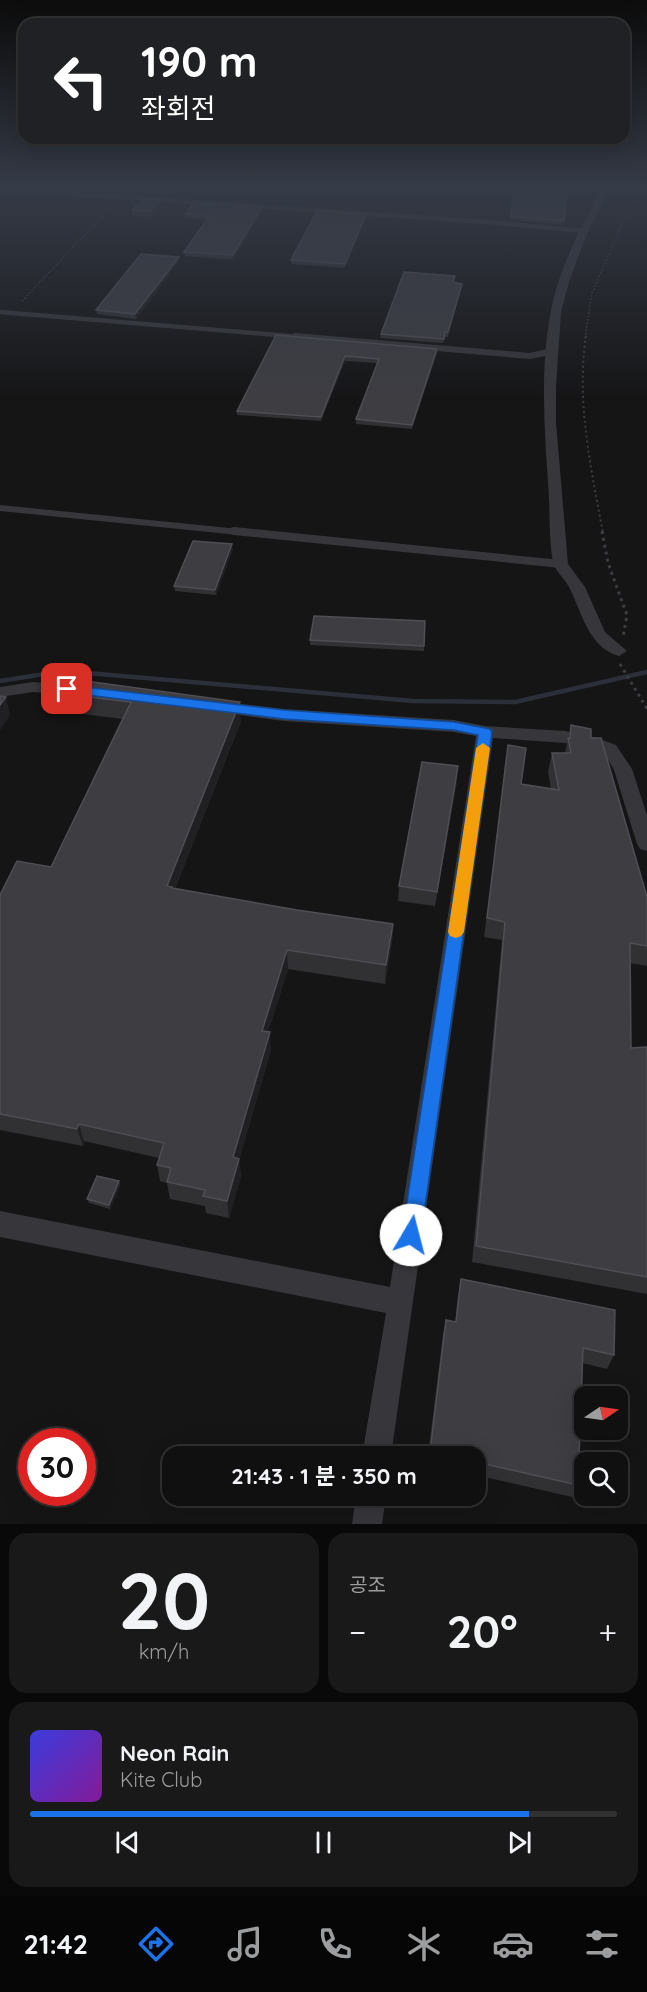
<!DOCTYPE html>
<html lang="ko">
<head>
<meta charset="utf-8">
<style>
  :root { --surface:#101010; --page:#191919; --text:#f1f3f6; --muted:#9c9d9f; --line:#303030; --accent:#1a73e8 }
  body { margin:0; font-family:Quicksand,"Noto Sans KR",sans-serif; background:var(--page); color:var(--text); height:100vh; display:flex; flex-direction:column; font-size:22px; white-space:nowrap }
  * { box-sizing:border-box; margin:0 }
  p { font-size:20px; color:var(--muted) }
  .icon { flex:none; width:33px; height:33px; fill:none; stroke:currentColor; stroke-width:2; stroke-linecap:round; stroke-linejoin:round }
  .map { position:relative; height:1524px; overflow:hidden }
  .side { display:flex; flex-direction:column; gap:9px; padding:9px; background:#090909; flex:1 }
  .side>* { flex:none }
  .banner { position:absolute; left:18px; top:18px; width:612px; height:126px; border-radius:18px; box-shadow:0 6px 24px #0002,0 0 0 2px var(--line); background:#202124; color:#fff; overflow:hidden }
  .needle { width:39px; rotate:77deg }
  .tools { position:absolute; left:574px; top:1386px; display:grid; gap:12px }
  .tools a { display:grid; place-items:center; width:54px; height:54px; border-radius:12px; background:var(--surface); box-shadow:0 6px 24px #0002,0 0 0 2px var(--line); font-size:30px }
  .speed { position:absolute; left:18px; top:1428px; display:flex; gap:12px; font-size:30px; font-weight:700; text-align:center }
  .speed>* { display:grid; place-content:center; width:78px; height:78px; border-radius:50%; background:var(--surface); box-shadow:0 6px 24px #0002,0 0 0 2px var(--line); line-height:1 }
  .speed .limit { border:9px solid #d22; background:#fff; color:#111 }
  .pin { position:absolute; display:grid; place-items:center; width:51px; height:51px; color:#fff; margin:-26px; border-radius:12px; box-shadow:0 3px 9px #0006 }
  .me { position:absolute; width:66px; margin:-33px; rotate:8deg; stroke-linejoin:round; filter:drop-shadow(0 0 4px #0008) }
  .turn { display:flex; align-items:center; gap:21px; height:126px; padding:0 24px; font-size:27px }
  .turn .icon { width:78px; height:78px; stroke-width:2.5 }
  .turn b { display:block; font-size:42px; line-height:51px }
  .big { font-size:45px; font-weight:700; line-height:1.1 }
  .side .card { flex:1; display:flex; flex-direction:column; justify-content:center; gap:9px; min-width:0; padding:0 21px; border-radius:18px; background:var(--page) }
  .side .dial { align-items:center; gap:0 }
  .dial b { font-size:78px; line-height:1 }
  .song { display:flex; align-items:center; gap:18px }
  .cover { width:72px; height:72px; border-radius:9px; background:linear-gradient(135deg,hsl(240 70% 55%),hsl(290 70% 35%)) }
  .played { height:6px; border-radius:3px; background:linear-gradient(90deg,var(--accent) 85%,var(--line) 85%) }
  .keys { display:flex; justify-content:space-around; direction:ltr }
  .heat { display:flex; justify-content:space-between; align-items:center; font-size:33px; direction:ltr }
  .side .tiles { flex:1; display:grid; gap:9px; grid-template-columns:1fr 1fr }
  .card:last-child { grid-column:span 2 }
  .trip { position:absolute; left:162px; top:1446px; width:324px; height:60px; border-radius:18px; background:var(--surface); box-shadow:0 6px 24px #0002,0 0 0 2px var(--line); font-weight:700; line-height:60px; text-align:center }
  .menu { display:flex; height:96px; justify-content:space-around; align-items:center; background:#060606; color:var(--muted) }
  .menu .icon { width:42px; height:42px }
  .menu .on { color:var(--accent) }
  .menu b { font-size:27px; color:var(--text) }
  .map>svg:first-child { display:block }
</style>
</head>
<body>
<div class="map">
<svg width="647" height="1524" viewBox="0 0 647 1524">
  <rect width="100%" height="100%" fill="#151516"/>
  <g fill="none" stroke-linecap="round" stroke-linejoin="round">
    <path stroke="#2b2f3a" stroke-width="4.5" d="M0,681L64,671L413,701L515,702L647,672"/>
    <g stroke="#3c3c42" stroke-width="1.5" stroke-dasharray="1.5 2" stroke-linecap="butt">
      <path d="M22,301L110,208"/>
      <path d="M585,338L592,293L639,186"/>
    </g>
    <path stroke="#3c3c42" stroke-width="2" stroke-dasharray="2 3" stroke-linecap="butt" d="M586,336C576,402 591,468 603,533"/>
    <g stroke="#3c3c42" stroke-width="3" stroke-dasharray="3 4" stroke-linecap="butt">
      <path d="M602,531L608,563L627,615L623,637"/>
      <path d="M620,664L647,709"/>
    </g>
    <g stroke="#36363b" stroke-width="4.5">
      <path d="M0,189L488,222L583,231"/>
      <path d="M0,312L313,338"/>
    </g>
    <g stroke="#36363b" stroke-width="6">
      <path d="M295,336L530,356L552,351"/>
      <path d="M0,508L249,533"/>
    </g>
    <path stroke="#36363b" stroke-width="8" d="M234,531L561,564"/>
    <g fill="#36363b" fill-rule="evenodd">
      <path d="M604,186H612L588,231L569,282L561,312L556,386V422L568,564L585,587L605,632L627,651L619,656C589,648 582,613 570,589C566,580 555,571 553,562C549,541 550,519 549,498C545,436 539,373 551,311C559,267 582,225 604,186Z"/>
      <path d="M33,682L89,686L95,687L97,691L95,695L89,696L33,692L0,697V687Z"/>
      <path d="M217,701L284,709L454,720L485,726L565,731L597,738L616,745L632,769L647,815V851L640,849L637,844L614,770L604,753L565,743L493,738L391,1456H362L386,1313L0,1237V1211L390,1287L476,736L454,732L284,721L211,711L208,707L211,703Z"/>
      <path d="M356,1496H386L382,1524H352Z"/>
    </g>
  </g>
  <g fill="#313134">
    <path d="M568,186L564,225L509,219L510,216Z"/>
    <path d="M162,199V204L151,217L132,215V210Z"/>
    <path d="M262,207V211L233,260L185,256L184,252L207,220L185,218V214Z"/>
    <path d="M366,218L345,268L291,264V260Z"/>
    <path d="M179,257V261L136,319L97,314L96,310Z"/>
    <path d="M454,282L461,288L448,337H445L443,343L380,338L381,334Z"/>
    <path d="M276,335L437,349V353L412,429L356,424V419L377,363L345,361L321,421L237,415V411Z"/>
    <path d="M233,549L216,595L175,591L174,586Z"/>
    <path d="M310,640L424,646V651L310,645Z"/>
    <path d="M71,679L241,721L175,889L297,910L393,924L392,942L385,984L288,969L268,1032L271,1050L239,1160L241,1176L229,1218L206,1213L205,1206L170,1199L167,1183L160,1181L157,1165L159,1158L84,1141L83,1146L0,1130V895L51,867L123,719L67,712L63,694Z"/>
    <path d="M571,725L591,738L647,897V966L630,963L631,1048L647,1047V1294L472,1262L502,940L484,937L508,745L521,784L551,789L548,772L552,753H565Z"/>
    <path d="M457,781L435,906L398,901L399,886Z"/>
    <path d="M119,1181L120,1186L110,1209L89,1203L87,1199Z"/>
    <path d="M461,1279L614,1355L607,1369L583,1363L578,1485L572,1497L476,1475V1456H428L443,1334L446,1320L455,1322L458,1294Z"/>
  </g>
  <g fill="#202022">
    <path d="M162,199V204L151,217L150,211Z"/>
    <path d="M262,207V211L233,260V255Z"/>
    <path d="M366,214V218L345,268V264Z"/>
    <path d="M179,257V261L136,319L135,314Z"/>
    <path d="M462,284L461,288L448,337V332Z"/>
    <path d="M437,349V353L412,429V425Z"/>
    <path d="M345,356V361L321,421V417Z"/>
    <path d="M232,544L233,549L216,595L215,590Z"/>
    <path d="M6,697L10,715L0,731V705Z"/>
    <path d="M240,702L241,721L173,894L167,886Z"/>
    <path d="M458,766L457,781L435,906L437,892Z"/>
    <path d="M393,924L392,942L385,984L386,965Z"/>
    <path d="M287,950L288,969L263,1049L262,1031Z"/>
    <path d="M270,1032L271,1050L239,1160L241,1176L229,1218L227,1201L233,1157Z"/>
    <path d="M79,1124L84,1141L83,1146L77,1129Z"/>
    <path d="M119,1181L120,1186L110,1209L109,1205Z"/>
  </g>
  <g fill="#3d3d42" stroke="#4e4e54" stroke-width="1.5">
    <path d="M516,186H568L564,221L510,216Z"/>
    <path d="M144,198L162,199L150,211L132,210Z"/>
    <path d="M194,203L262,207L233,255L184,252L209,216L185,214Z"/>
    <path d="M317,211L366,214L345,264L291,260Z"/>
    <path d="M141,254L179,257L135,314L96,310Z"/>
    <path d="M404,272L455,276L453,282L462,284L448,332H445L444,339L381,334Z"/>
    <path d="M276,335L437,349L412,425L356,419L379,359L345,356L321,417L237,411Z"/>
    <path d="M193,541L232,544L215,590L174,586Z"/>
    <path d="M314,616L425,621L424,646L310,640Z"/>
    <path d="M71,679L240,702L167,886L172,887V888L297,910L393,924L386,965L287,950L262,1031L270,1032L233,1157L239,1159L227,1201L203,1196L205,1190L167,1182L171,1168L157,1165L164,1143L79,1124L77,1129L0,1114V895L17,861L51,867L131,702L63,694Z"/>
    <path d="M0,696L6,697L0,705Z"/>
    <path d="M571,725L591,729V738H601L647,897V946L630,943L631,1048L647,1047V1277L476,1246L505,922L487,918L508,745L526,748L521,784L559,790L552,753H571L568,738H570Z"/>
    <path d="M422,762L458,766L437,892L399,886Z"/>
    <path d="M97,1176L119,1181L109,1205L87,1199Z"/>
    <path d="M461,1279L615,1310L614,1355L583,1348L578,1485L476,1462V1456H450L430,1452L446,1320L456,1322Z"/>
  </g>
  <linearGradient id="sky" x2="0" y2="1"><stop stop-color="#0c0c0c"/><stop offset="0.47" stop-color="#353b47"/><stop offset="1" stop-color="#353b47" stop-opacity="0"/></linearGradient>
  <rect width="647" height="399" fill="url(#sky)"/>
  <path fill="#1a73e8" stroke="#114b97" stroke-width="1.5" d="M67,685L284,710L454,722L490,729L492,732L421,1235L418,1242L411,1244L404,1242L402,1235L478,735L454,730L284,719L62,692L60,689Z"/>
  <path fill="#f59e0b" d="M483,743L490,748L464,932L461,936L456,938L450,936L448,932L476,748Z"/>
</svg>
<div class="tools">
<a><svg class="needle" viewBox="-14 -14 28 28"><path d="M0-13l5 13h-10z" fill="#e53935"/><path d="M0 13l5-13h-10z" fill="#9c9d9f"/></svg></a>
<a><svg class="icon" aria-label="search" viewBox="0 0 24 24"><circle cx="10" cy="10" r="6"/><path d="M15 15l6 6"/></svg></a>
</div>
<div class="speed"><div class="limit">30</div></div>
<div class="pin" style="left:67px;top:689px;background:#d93025"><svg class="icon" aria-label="arrive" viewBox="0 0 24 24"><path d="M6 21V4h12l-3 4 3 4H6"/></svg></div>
<svg class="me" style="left:411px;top:1235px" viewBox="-20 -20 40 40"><circle r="19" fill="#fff"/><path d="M0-13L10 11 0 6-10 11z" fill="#1a73e8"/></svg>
<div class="trip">21:43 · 1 분 · 350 m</div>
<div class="banner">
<div class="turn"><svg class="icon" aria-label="left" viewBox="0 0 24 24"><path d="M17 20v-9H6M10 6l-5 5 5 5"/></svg><div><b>190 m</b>좌회전</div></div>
</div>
</div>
<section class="side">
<div class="tiles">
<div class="card dial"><b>20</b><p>km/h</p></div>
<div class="card"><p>공조</p>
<div class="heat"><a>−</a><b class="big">20°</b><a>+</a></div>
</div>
<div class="card">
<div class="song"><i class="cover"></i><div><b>Neon Rain</b><p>Kite Club</p></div></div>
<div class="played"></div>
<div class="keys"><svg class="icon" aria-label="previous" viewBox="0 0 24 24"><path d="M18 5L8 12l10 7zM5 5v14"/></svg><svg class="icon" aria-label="pause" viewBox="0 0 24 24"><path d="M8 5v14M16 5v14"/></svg><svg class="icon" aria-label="next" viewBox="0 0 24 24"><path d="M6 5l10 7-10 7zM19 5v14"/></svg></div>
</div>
</div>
</section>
<nav class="menu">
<b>21:42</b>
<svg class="icon on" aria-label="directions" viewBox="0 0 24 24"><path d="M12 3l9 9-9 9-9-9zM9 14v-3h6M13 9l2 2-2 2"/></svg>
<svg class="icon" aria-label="music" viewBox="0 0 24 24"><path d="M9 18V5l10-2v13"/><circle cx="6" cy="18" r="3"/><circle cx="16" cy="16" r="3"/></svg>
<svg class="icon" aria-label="phone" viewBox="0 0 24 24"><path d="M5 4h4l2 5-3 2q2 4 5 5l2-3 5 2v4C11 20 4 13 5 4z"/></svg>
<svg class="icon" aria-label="climate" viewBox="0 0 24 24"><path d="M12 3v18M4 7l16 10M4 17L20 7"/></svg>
<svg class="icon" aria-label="car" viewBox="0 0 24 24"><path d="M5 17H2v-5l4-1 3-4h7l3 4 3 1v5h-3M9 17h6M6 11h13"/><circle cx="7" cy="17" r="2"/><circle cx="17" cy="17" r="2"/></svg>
<svg class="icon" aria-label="filters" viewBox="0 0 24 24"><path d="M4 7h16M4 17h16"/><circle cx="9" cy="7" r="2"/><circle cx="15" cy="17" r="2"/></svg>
</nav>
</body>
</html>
